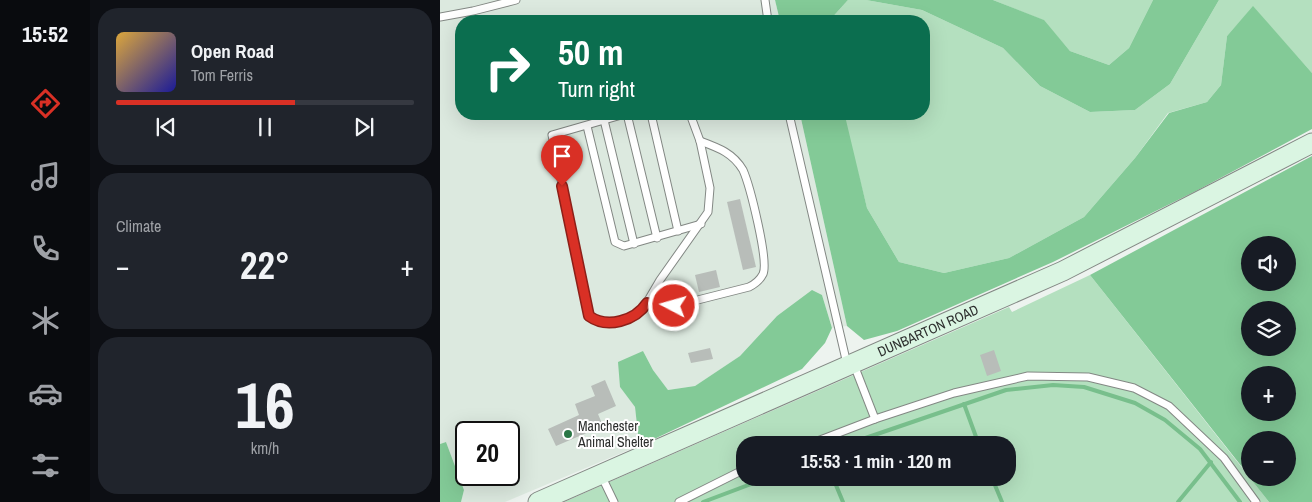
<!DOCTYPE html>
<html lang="en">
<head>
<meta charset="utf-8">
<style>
  :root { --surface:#171b24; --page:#20242c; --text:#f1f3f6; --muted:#9ea1a6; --line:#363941; --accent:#d93025 }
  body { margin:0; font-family:"Archivo Narrow",sans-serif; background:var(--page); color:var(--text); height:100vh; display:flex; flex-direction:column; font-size:19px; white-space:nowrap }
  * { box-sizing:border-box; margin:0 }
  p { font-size:16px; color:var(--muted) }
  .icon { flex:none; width:28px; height:28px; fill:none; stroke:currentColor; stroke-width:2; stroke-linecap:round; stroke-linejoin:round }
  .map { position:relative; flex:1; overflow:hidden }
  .drawer { display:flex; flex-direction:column; gap:8px; padding:8px; background:#0d0f14; width:350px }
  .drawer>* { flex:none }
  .top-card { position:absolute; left:15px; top:15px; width:475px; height:105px; border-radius:20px; box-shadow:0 5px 20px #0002; background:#0b6e4f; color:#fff; overflow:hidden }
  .buttons { position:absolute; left:801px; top:236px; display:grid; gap:10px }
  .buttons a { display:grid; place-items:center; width:55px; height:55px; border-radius:50%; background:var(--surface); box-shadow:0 5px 20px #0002; font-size:25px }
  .speed { position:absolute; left:15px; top:421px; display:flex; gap:10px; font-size:25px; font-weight:700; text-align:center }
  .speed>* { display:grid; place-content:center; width:65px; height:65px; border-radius:50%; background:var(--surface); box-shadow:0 5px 20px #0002; line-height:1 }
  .speed .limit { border:2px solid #111; border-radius:8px; background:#fff; color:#111 }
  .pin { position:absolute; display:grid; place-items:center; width:42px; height:42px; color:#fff; margin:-51px -21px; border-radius:50% 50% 50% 0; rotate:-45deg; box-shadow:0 0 5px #0007 }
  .pin .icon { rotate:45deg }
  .me { position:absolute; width:55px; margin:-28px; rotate:276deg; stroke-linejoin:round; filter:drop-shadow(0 0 4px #0008) }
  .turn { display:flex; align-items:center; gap:18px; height:105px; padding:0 20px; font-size:22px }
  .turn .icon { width:65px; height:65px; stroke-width:2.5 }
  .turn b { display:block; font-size:35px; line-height:42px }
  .big { font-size:38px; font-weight:700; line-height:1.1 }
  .drawer .widget { flex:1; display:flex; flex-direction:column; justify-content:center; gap:8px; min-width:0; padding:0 18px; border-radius:20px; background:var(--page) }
  .drawer .dial { align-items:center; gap:0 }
  .dial b { font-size:65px; line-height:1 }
  .song { display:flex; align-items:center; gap:15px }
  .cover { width:60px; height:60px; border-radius:8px; background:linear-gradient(135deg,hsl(40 70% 55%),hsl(240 70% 35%)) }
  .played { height:5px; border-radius:2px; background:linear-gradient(90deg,var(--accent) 60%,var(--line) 60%) }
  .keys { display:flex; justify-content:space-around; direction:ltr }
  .heat { display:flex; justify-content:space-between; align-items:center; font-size:28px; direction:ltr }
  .trip { position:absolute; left:296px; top:436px; width:280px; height:50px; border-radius:20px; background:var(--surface); box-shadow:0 5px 20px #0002; font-weight:700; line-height:50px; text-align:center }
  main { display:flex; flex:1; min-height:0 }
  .tab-bar { display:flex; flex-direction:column; width:90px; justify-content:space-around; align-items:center; background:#090b0e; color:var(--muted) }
  .tab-bar .icon { width:35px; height:35px }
  .tab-bar .active { color:var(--accent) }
  .tab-bar b { font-size:22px; color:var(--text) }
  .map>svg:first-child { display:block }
</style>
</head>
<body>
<main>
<nav class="tab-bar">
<b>15:52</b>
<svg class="icon active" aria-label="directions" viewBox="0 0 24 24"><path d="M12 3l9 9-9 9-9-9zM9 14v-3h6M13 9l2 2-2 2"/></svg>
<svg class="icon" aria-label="music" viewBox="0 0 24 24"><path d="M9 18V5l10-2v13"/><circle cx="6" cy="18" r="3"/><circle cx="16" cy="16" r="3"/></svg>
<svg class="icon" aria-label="phone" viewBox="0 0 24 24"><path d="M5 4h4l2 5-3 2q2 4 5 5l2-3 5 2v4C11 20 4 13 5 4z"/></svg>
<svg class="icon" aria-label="climate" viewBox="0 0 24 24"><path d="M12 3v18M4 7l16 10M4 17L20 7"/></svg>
<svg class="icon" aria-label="car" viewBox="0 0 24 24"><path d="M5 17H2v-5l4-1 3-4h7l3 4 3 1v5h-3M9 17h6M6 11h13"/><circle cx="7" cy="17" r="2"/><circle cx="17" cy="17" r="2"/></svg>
<svg class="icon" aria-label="filters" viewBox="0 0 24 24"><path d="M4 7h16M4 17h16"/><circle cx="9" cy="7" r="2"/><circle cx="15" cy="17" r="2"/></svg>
</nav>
<section class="drawer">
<div class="widget">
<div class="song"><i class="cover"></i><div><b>Open Road</b><p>Tom Ferris</p></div></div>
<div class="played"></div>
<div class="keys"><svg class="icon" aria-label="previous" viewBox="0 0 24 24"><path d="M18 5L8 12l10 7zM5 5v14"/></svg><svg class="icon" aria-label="pause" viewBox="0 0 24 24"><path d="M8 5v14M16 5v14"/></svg><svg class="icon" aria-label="next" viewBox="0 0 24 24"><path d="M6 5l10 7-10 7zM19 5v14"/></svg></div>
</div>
<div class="widget"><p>Climate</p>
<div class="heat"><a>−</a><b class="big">22°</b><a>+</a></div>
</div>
<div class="widget dial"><b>16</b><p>km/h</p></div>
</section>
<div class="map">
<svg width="872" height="502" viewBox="0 0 872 502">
  <rect width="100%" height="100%" fill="#edf3ef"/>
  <path fill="#dce9df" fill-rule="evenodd" d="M0,0H335L340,21H21V114H360L407,326L392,328L382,295L337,316L300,356L255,386L228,390L213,370L203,351L180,387L195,407L198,434L210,441L65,502H21L24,490L6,442L0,444ZM26,432H69V475H26Z"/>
  <g fill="#b4e0bf" fill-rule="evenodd">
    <path d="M408,0H426L482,10L563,48L600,86L650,112L695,110L730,84L779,0H872V73L813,7L787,36L781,85L767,102L728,113L695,158L644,217L569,258L504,273L459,262L427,208L403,114H484V21H389Z"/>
    <path d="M553,0H713L689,48L669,65L630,51L603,20Z"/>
    <path d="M650,275L829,502H124L569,307L572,312ZM305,445H568V478H305Z"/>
  </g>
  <g fill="#83ca97" fill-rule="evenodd">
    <path d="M335,0H408L389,21H340Z"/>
    <path d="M426,0H553L604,20L630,51L669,65L689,48L713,0H779L730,84L695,110L650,112L600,86L563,48L482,10Z"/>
    <path d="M813,6L872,73V129L756,191L613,262L457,331L424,340L407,326L360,114H403L405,116L427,208L459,262L504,273L569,258L644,217L695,158L729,113L767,102L781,85L787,36Z"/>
    <path d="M872,156V502H829L810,478H848V440H810V477L650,275ZM810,245H848V282H810ZM810,310H848V348H810ZM810,375H848V412H810Z"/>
    <path d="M372,290L382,295L392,328L385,343L362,369L210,441L198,434L195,407L180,387L178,362L203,351L213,370L228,390L255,386L300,356L337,316Z"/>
    <path d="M6,442L24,490L21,502H0V444Z"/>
  </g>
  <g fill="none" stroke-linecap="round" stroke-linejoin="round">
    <g stroke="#78bf8c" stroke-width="4">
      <path d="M524,404L539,445"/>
      <path d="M405,445L566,390L613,385L644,387L695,403L725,420L760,449L800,502"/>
      <path d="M393,478L403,502"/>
      <path d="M552,478L562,502"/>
      <path d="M263,502L327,478"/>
      <path d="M738,502L771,462"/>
    </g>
  </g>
  <g fill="#b8bdb9">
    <path d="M300,199L316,267L303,270L287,202Z"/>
    <path d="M276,270L280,287L259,292L255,275Z"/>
    <path d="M270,348L273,359L251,363L248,353Z"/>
    <path d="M554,350L561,371L547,376L540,355Z"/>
    <path d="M165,380L176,406L158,414L163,426L116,446L108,429L139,415L135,404L155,396L151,386Z"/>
  </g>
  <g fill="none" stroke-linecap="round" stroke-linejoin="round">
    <defs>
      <g id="lane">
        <path d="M325,0L328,21"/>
        <path d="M0,17L33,11L76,0"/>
        <path d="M185,114L112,135L149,316L155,320L169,323L192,317L203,309L220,280L268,212L270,188L260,141L250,114"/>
        <path d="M187,114L217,238"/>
        <path d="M211,114L238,231"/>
        <path d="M349,114L407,364"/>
        <path d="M164,120L194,244"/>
        <path d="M147,126L175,242L184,246L261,224"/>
        <path d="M207,303L223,307L234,306L309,287C315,284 320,280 323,274C329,261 310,186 303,170C293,153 279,148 260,141"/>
        <path d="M414,365L435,419"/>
        <path d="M367,445L435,419L514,393L588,376L648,377L694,388L729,406L784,458L816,502"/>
        <path d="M161,475L174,502"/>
        <path d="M239,502L305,469"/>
      </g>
      <g id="secondary">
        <path id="s1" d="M98,502L623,271L872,143"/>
      </g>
    </defs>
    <use href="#lane" stroke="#838884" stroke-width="9"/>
    <use href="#secondary" stroke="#838884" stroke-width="21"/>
    <use href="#lane" stroke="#fff" stroke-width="7"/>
    <use href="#secondary" stroke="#daf5e2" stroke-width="19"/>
  </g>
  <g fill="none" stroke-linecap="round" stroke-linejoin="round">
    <defs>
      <path id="route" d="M122,186L149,316C167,329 195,321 207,303L223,307L234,306"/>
    </defs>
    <use href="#route" stroke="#8d1f18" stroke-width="12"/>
    <use href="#route" stroke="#d93025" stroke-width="9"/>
  </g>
  <circle fill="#297645" stroke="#fff" stroke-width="2" cx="128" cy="434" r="5"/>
  <g text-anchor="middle" stroke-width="4" stroke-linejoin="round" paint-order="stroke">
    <g font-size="14" fill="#2c2e2d" stroke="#fff">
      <text dy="5" stroke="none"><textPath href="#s1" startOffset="426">DUNBARTON ROAD</textPath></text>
    </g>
    <g font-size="14" fill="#2c2e2d" stroke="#fff" text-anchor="start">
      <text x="138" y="431">Manchester<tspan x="138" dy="16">Animal Shelter</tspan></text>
    </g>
  </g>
</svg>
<div class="buttons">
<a><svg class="icon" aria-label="sound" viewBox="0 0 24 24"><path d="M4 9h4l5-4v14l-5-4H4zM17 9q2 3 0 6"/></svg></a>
<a><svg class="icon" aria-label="layers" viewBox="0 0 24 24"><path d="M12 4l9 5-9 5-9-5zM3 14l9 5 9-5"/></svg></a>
<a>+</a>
<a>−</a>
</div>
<div class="speed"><div class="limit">20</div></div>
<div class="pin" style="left:122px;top:186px;background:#d93025"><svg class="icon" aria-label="arrive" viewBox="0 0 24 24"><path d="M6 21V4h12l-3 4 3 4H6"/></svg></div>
<svg class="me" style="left:234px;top:306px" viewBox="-20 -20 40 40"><circle r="17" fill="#d93025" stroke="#fff" stroke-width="3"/><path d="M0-11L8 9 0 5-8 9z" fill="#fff"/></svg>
<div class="trip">15:53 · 1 min · 120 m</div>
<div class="top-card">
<div class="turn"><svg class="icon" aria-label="right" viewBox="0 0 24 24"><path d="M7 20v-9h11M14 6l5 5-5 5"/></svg><div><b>50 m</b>Turn right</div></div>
</div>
</div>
</main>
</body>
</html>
